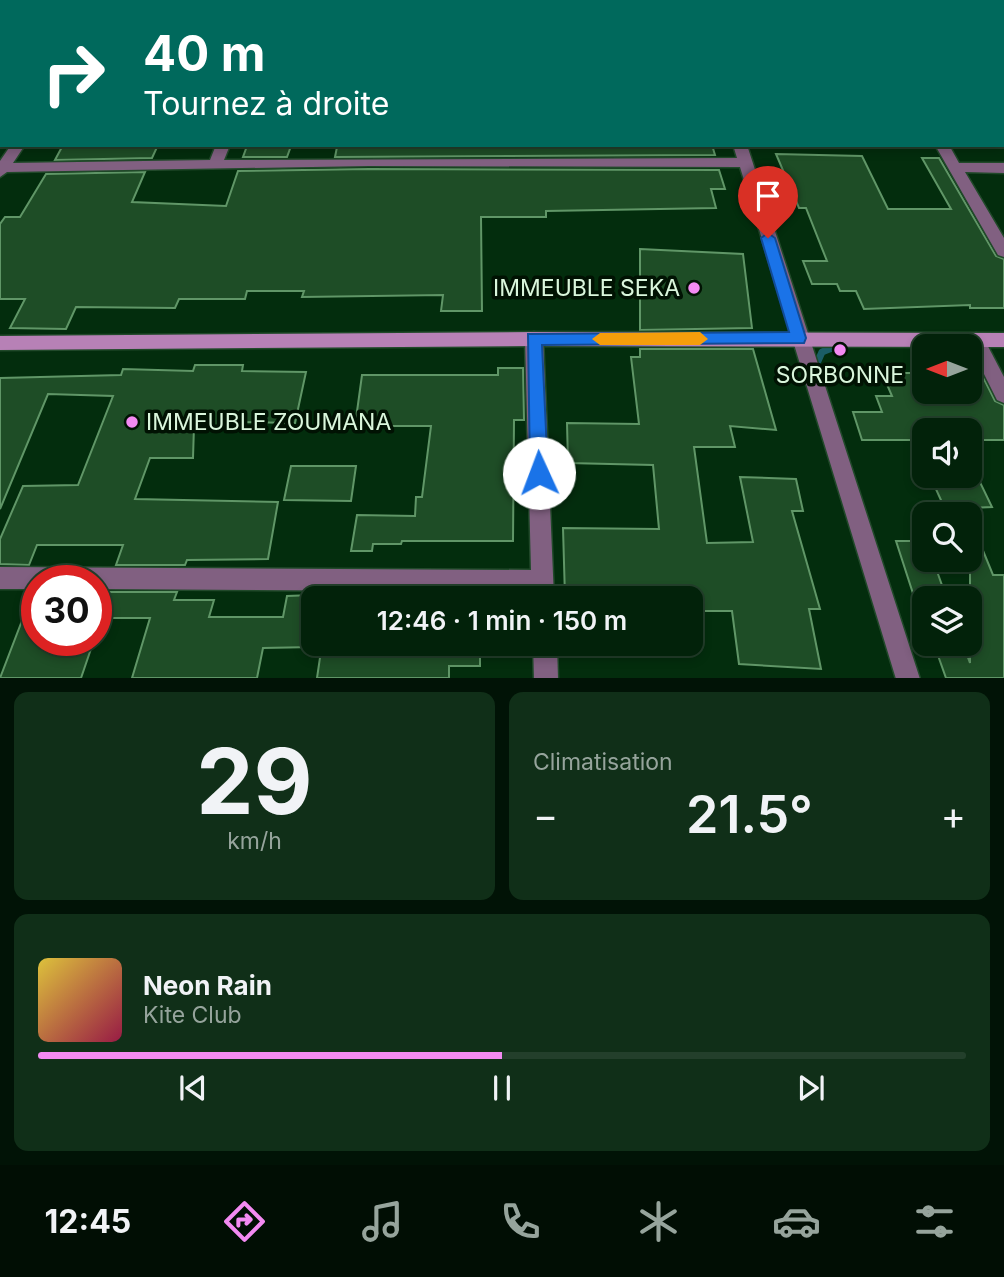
<!DOCTYPE html>
<html lang="fr">
<head>
<meta charset="utf-8">
<style>
  :root { --surface:#02220a; --page:#102f18; --text:#f1f3f6; --muted:#96a49c; --line:#233f2b; --accent:#f38af2 }
  body { margin:0; font-family:Inter,sans-serif; background:var(--page); color:var(--text); height:100vh; display:flex; flex-direction:column; font-size:26px; white-space:nowrap }
  * { box-sizing:border-box; margin:0 }
  p { font-size:23px; color:var(--muted) }
  .icon { flex:none; width:38px; height:38px; fill:none; stroke:currentColor; stroke-width:2; stroke-linecap:round; stroke-linejoin:round }
  .map { position:relative; height:678px; overflow:hidden }
  .side { display:flex; flex-direction:column; gap:14px; padding:14px; background:#011306; flex:1 }
  .side>* { flex:none }
  .guide { position:absolute; left:0px; top:0px; width:1004px; height:147px; box-shadow:0 4px 10px #0003,0 0 0 2px var(--line); background:#00695c; color:#fff; overflow:hidden }
  .needle { width:46px; rotate:270deg }
  .tools { position:absolute; left:912px; top:334px; display:grid; gap:14px }
  .tools a { display:grid; place-items:center; width:70px; height:70px; border-radius:14px; background:var(--surface); box-shadow:0 4px 10px #0003,0 0 0 2px var(--line); font-size:35px }
  .speed { position:absolute; left:21px; top:565px; display:flex; gap:14px; font-size:35px; font-weight:700; text-align:center }
  .speed>* { display:grid; place-content:center; width:91px; height:91px; border-radius:50%; background:var(--surface); box-shadow:0 4px 10px #0003,0 0 0 2px var(--line); line-height:1 }
  .speed .limit { border:10px solid #d22; background:#fff; color:#111 }
  .pin { position:absolute; display:grid; place-items:center; width:60px; height:60px; color:#fff; margin:-72px -30px; border-radius:50% 50% 50% 0; rotate:-45deg; box-shadow:0 0 7px #0007 }
  .pin .icon { rotate:45deg }
  .me { position:absolute; width:77px; margin:-38px; rotate:358deg; stroke-linejoin:round; filter:drop-shadow(0 0 5px #0008) }
  .turn { display:flex; align-items:center; gap:24px; height:147px; padding:0 28px; font-size:32px }
  .turn .icon { width:91px; height:91px; stroke-width:2.5 }
  .turn b { display:block; font-size:49px; line-height:60px }
  .big { font-size:52px; font-weight:600; line-height:1.1 }
  .side .card { flex:1; display:flex; flex-direction:column; justify-content:center; gap:10px; min-width:0; padding:0 24px; border-radius:14px; background:var(--page) }
  .side .dial { align-items:center; gap:0 }
  .dial b { font-size:91px; line-height:1 }
  .song { display:flex; align-items:center; gap:21px }
  .cover { width:84px; height:84px; border-radius:10px; background:linear-gradient(135deg,hsl(50 70% 55%),hsl(340 70% 35%)) }
  .played { height:7px; border-radius:4px; background:linear-gradient(90deg,var(--accent) 50%,var(--line) 50%) }
  .keys { display:flex; justify-content:space-around; direction:ltr }
  .heat { display:flex; justify-content:space-between; align-items:center; font-size:38px; direction:ltr }
  .side .tiles { flex:1; display:grid; gap:14px; grid-template-columns:1fr 1fr }
  .card:last-child { grid-column:span 2 }
  .trip { position:absolute; left:301px; top:586px; width:402px; height:70px; border-radius:14px; background:var(--surface); box-shadow:0 4px 10px #0003,0 0 0 2px var(--line); font-weight:600; line-height:70px; text-align:center }
  .dock { display:flex; height:112px; justify-content:space-around; align-items:center; background:#010e04; color:var(--muted) }
  .dock .icon { width:49px; height:49px }
  .dock .active { color:var(--accent) }
  .dock b { font-size:32px; color:var(--text) }
  .map>svg:first-child { display:block }
</style>
</head>
<body>
<div class="map">
<svg width="1004" height="679" viewBox="0 0 1004 679">
  <rect width="100%" height="100%" fill="#032d0d"/>
  <g fill="none" stroke-linecap="round" stroke-linejoin="round">
    <path stroke="#1b5e66" stroke-width="7" d="M818,361L822,352L832,348"/>
  </g>
  <g fill="#1e4d26" stroke="#609667" stroke-width="2">
    <path d="M63,145H158L152,158L55,160Z"/>
    <path d="M712,145L715,155L335,157L337,147Z"/>
    <path d="M247,146H291L287,157H243Z"/>
    <path d="M776,154L862,156L888,209H951L922,158H939L996,256L1004,259V308H970V305L864,309L856,291H840L837,284H812L803,261H827L806,208H799Z"/>
    <path d="M369,169L719,170L725,189H711L716,208L546,211V217H481L482,311H441L443,295L302,297L304,291H247L245,299H179L175,308L76,307L66,329L10,328L25,299H0V224L5,217H20L46,174L145,172L132,202L226,206L238,171Z"/>
    <path d="M640,249L743,254L752,328L640,330Z"/>
    <path d="M640,349H753L776,430L730,426L735,447H694L707,543L753,542L740,477L796,479L803,511H792L820,609H809L821,669L739,664L732,611H691V598L565,597L563,528L659,529L653,465L568,463L567,423L639,424L631,357H640Z"/>
    <path d="M195,365H243L242,371L306,372L295,423L236,422L235,426H194L193,458H150L135,499L278,502L268,559L187,560L185,565H116L123,545H37L29,565L0,564V539L23,486L78,485L113,396L48,394L0,509V378L121,375L123,369L193,371Z"/>
    <path d="M498,368H523L524,420H514L513,541H402L401,544H373L372,551H351L357,515L415,516L416,497H422L431,426H355L362,375H498Z"/>
    <path d="M970,369H979L995,401L1004,405V440H970V430H924V440H862L853,412H882L876,396H892L882,373H924V395H970Z"/>
    <path d="M291,466H356L351,501L284,500Z"/>
    <path d="M930,476H977L992,507L945,509Z"/>
    <path d="M970,519L993,575H1004V678H946L935,647H964L970,663Z"/>
    <path d="M896,541H924V560H933L944,591L924,590V614L920,615Z"/>
    <path d="M33,592H37V640H94L81,678H0Z"/>
    <path d="M107,592H177L174,600H214L209,617H283L287,596L313,595V647L263,648L257,678H132L150,618H96V597H106Z"/>
    <path d="M322,644H480V666H449V678H317Z"/>
  </g>
  <g fill="none" stroke-linecap="round" stroke-linejoin="round">
    <defs>
      <g id="street">
        <path d="M105,0H117L105,2Z"/>
        <rect x="268" y="0" width="12" height="2"/>
        <rect x="391" y="0" width="12" height="2"/>
        <rect x="515" y="0" width="12" height="2"/>
        <rect x="690" y="0" width="12" height="2"/>
        <path d="M851,0H863V2H852Z"/>
        <rect x="1003" y="65" width="1" height="8"/>
        <path d="M11,145H25L13,163L210,160L216,145H230L224,160L737,158L733,145H747L920,679H896L740,167L369,166L7,172L0,177V161Z"/>
        <path d="M935,145H949L959,163H1004V173L965,172L1004,238V257L998,255Z"/>
        <path d="M534,332L540,334L543,339L554,598H532V592L96,589V581H37V589H0V567L531,570L525,339L528,334Z"/>
        <path d="M976,333L982,335L1004,377V403L997,400L967,340L970,335Z"/>
        <path d="M533,644H557L558,679H534Z"/>
      </g>
      <path id="secondary" d="M534,332L1004,333V347L534,346L0,350V336Z"/>
    </defs>
    <use href="#street" stroke="#21492a" stroke-width="3"/>
    <use href="#secondary" stroke="#21492a" stroke-width="3"/>
    <use href="#street" fill="#816081" fill-rule="evenodd"/>
    <use href="#secondary" fill="#b781b6" fill-rule="evenodd"/>
  </g>
  <path fill="#1a73e8" stroke="#114b97" stroke-width="2" d="M768,233L775,238L806,338L804,343L542,345L548,473L545,479L539,481L532,479L530,473L528,334L789,332L761,238Z"/>
  <path fill="#f59e0b" d="M700,332L708,339L700,345H600L592,339L600,333Z"/>
  <g fill="#f38af2" stroke="#011203" stroke-width="2.5">
    <circle cx="694" cy="288" r="7"/>
    <circle cx="840" cy="350" r="7"/>
    <circle cx="132" cy="422" r="7"/>
  </g>
  <g text-anchor="middle" stroke-width="7" stroke-linejoin="round" paint-order="stroke">
    <g font-size="23" fill="#daf6dc" stroke="#011203" text-anchor="end">
      <text x="680" y="296">IMMEUBLE SEKA</text>
      <text x="840" y="383" text-anchor="middle">SORBONNE</text>
      <text x="146" y="430" text-anchor="start">IMMEUBLE ZOUMANA</text>
    </g>
  </g>
</svg>
<div class="tools">
<a><svg class="needle" viewBox="-14 -14 28 28"><path d="M0-13l5 13h-10z" fill="#e53935"/><path d="M0 13l5-13h-10z" fill="#96a49c"/></svg></a>
<a><svg class="icon" aria-label="sound" viewBox="0 0 24 24"><path d="M4 9h4l5-4v14l-5-4H4zM17 9q2 3 0 6"/></svg></a>
<a><svg class="icon" aria-label="search" viewBox="0 0 24 24"><circle cx="10" cy="10" r="6"/><path d="M15 15l6 6"/></svg></a>
<a><svg class="icon" aria-label="layers" viewBox="0 0 24 24"><path d="M12 4l9 5-9 5-9-5zM3 14l9 5 9-5"/></svg></a>
</div>
<div class="speed"><div class="limit">30</div></div>
<div class="pin" style="left:768px;top:238px;background:#d93025"><svg class="icon" aria-label="arrive" viewBox="0 0 24 24"><path d="M6 21V4h12l-3 4 3 4H6"/></svg></div>
<svg class="me" style="left:539px;top:473px" viewBox="-20 -20 40 40"><circle r="19" fill="#fff"/><path d="M0-13L10 11 0 6-10 11z" fill="#1a73e8"/></svg>
<div class="trip">12:46 · 1 min · 150 m</div>
<div class="guide">
<div class="turn"><svg class="icon" aria-label="right" viewBox="0 0 24 24"><path d="M7 20v-9h11M14 6l5 5-5 5"/></svg><div><b>40 m</b>Tournez à droite</div></div>
</div>
</div>
<section class="side">
<div class="tiles">
<div class="card dial"><b>29</b><p>km/h</p></div>
<div class="card"><p>Climatisation</p>
<div class="heat"><a>−</a><b class="big">21.5°</b><a>+</a></div>
</div>
<div class="card">
<div class="song"><i class="cover"></i><div><b>Neon Rain</b><p>Kite Club</p></div></div>
<div class="played"></div>
<div class="keys"><svg class="icon" aria-label="previous" viewBox="0 0 24 24"><path d="M18 5L8 12l10 7zM5 5v14"/></svg><svg class="icon" aria-label="pause" viewBox="0 0 24 24"><path d="M8 5v14M16 5v14"/></svg><svg class="icon" aria-label="next" viewBox="0 0 24 24"><path d="M6 5l10 7-10 7zM19 5v14"/></svg></div>
</div>
</div>
</section>
<nav class="dock">
<b>12:45</b>
<svg class="icon active" aria-label="directions" viewBox="0 0 24 24"><path d="M12 3l9 9-9 9-9-9zM9 14v-3h6M13 9l2 2-2 2"/></svg>
<svg class="icon" aria-label="music" viewBox="0 0 24 24"><path d="M9 18V5l10-2v13"/><circle cx="6" cy="18" r="3"/><circle cx="16" cy="16" r="3"/></svg>
<svg class="icon" aria-label="phone" viewBox="0 0 24 24"><path d="M5 4h4l2 5-3 2q2 4 5 5l2-3 5 2v4C11 20 4 13 5 4z"/></svg>
<svg class="icon" aria-label="climate" viewBox="0 0 24 24"><path d="M12 3v18M4 7l16 10M4 17L20 7"/></svg>
<svg class="icon" aria-label="car" viewBox="0 0 24 24"><path d="M5 17H2v-5l4-1 3-4h7l3 4 3 1v5h-3M9 17h6M6 11h13"/><circle cx="7" cy="17" r="2"/><circle cx="17" cy="17" r="2"/></svg>
<svg class="icon" aria-label="filters" viewBox="0 0 24 24"><path d="M4 7h16M4 17h16"/><circle cx="9" cy="7" r="2"/><circle cx="15" cy="17" r="2"/></svg>
</nav>
</body>
</html>
